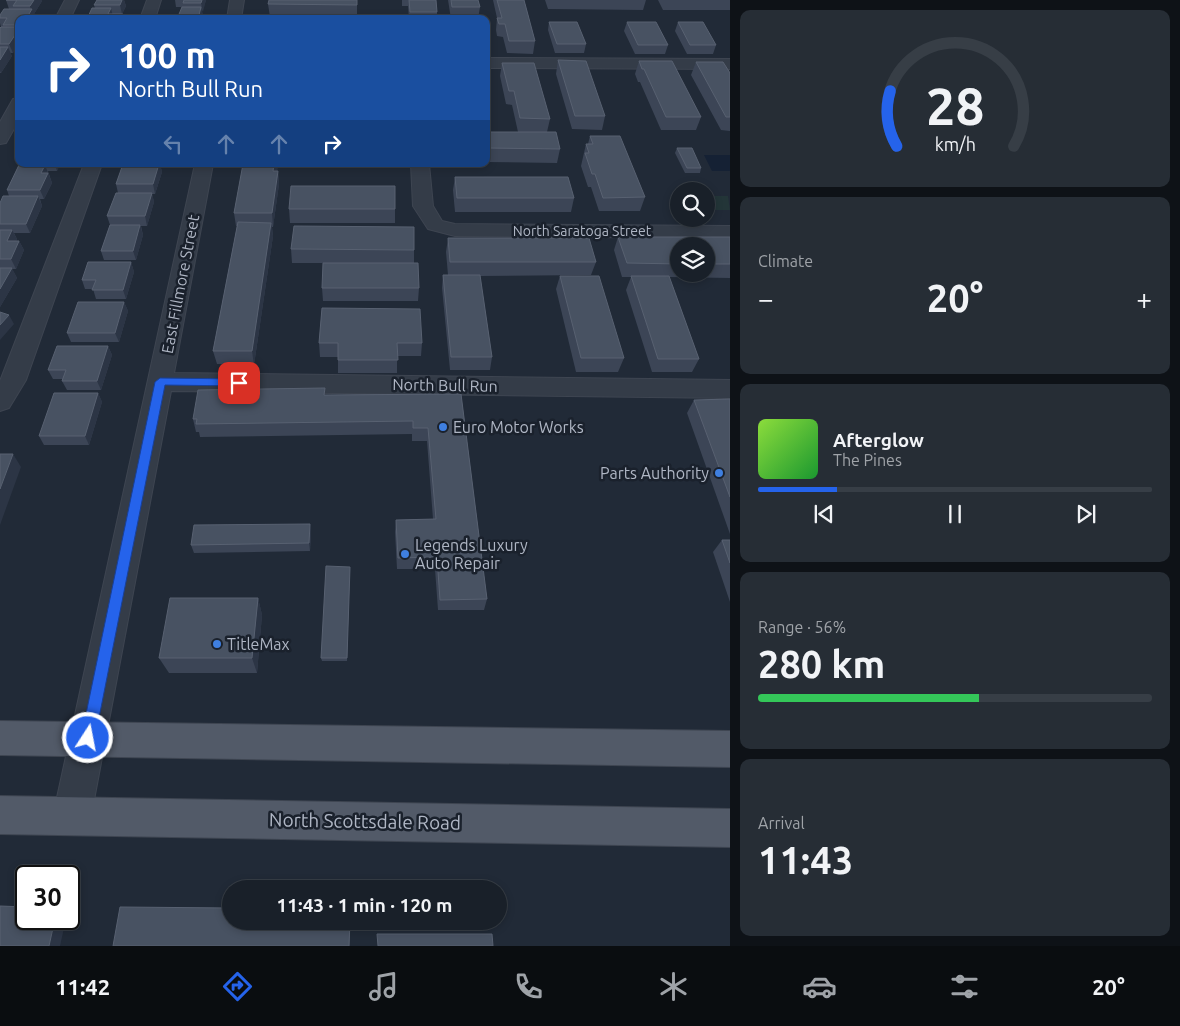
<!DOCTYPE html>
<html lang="en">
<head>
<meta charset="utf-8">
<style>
  :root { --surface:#192029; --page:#262d35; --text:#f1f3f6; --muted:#9fa3a8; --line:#373e46; --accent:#2563eb }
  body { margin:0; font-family:Ubuntu,sans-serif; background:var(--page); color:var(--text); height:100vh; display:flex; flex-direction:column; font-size:19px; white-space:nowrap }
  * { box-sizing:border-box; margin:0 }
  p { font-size:16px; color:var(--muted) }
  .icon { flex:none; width:28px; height:28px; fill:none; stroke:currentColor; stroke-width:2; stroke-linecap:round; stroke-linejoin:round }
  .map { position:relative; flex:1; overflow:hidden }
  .sheet { display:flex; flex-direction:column; gap:10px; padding:10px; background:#0e1217; width:450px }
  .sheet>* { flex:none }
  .guide { position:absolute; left:15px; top:15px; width:475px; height:152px; border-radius:10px; box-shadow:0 2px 8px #0003,0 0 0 1px var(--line); background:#1a4fa0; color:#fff; overflow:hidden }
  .controls { position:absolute; left:670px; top:182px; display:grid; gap:10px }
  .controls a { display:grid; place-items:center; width:45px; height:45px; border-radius:50%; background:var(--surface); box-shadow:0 2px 8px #0003,0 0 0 1px var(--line); font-size:25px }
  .speed { position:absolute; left:15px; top:865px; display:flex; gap:10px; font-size:25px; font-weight:700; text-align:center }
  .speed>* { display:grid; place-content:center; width:65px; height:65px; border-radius:50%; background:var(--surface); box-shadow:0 2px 8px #0003,0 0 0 1px var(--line); line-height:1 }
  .speed .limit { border:2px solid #111; border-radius:8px; background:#fff; color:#111 }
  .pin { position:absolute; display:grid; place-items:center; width:42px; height:42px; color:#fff; margin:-21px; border-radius:10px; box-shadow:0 2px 8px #0006 }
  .me { position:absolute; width:55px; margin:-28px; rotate:11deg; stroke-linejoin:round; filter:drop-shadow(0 0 4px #0008) }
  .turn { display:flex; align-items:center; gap:18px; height:105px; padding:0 20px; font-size:22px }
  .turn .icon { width:65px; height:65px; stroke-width:2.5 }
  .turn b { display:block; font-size:35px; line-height:42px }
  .lanes { display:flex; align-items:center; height:48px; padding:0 20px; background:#0003; justify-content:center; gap:25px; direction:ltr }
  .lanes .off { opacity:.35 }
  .big { font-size:38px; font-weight:700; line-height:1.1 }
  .sheet .tile { flex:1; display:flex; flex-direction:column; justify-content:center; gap:8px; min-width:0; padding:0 18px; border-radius:10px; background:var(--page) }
  .sheet .dial { align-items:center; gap:0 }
  .dial svg { height:130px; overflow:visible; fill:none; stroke:var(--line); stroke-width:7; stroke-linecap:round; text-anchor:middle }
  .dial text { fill:var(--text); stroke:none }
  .song { display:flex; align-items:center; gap:15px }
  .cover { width:60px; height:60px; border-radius:8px; background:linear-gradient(135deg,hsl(90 70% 55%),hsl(130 70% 35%)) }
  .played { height:5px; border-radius:2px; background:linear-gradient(90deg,var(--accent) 20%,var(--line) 20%) }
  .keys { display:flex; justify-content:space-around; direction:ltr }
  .heat { display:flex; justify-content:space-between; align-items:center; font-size:28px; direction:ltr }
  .charge { height:8px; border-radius:4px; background:linear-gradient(90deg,#34c759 56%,var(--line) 0) }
  .trip { position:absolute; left:222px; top:880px; width:285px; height:50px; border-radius:25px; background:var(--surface); box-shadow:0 2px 8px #0003,0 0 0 1px var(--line); font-weight:700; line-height:50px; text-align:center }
  .dock { display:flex; height:80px; justify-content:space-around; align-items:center; background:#0a0d10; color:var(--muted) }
  .dock .icon { width:35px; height:35px }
  .dock .current { color:var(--accent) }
  .dock b { font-size:22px; color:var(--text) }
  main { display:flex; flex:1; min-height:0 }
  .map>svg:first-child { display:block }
</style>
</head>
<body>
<main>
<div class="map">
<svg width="730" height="946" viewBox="0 0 730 946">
  <rect width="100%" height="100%" fill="#212a37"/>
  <path fill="#233538" d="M706,196H728L730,210H706Z"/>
  <path fill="#152134" d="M704,155H730V171H712Z"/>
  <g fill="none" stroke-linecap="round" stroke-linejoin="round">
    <defs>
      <g id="minor">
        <path d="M65,0H79L70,19H55Z"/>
        <path d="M147,0H161L155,19H140Z"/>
        <path d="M230,0H244L241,19H227Z"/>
        <path d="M486,58L730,59V69L486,68Z"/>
        <path d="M19,98V120L6,143L0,144V122L13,99Z"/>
        <path d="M84,164H102L26,380L9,408L0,411V381Z"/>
        <path d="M195,164H213L174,373L730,380V398L171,391L91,816L85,829L72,835L59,829L53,816Z"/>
        <path d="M411,164H429L433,206L442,221L455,224L730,226V238L455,236L428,229L413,206Z"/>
      </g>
      <g id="major">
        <path d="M0,721L730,731V767L0,755Z"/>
        <path d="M0,796L730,809V847L0,834Z"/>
      </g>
    </defs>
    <use href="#minor" stroke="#3e4551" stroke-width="2"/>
    <use href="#major" stroke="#3e4551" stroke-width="2"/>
    <use href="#minor" fill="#343c48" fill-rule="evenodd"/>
    <use href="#major" fill="#525a68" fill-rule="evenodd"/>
  </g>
  <g fill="#3c4556" fill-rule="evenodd">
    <path d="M6,0H42V1L34,14L35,19H19V43L13,53H10L12,56L1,73H0V28L4,27H1L0,23V15L9,9Z"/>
    <path d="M97,0H124L126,6L122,14L124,19L95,8L94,5Z"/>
    <path d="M175,0H206L202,12L203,15L181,7H176Z"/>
    <path d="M357,0V18L270,17L268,4Z"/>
    <path d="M402,0H436L437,12V19H409L408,6H402Z"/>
    <path d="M448,0H478L480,7L478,19H451Z"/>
    <path d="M493,0H524L535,41L533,54L507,53L503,37L497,36L496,30L497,18Z"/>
    <path d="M545,0H646L643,10L548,9Z"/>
    <path d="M658,0H730V10H663Z"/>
    <path d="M549,22L586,44L584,53H555L548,30Z"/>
    <path d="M627,22L668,45L665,54H635L624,31Z"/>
    <path d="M678,22L716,45L713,54H687L675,31Z"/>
    <path d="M558,60L605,116L602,130L572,129L556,74Z"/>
    <path d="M639,61L701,117L696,130H661L640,82H638L635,74Z"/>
    <path d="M696,62L730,73V131L721,130L691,75Z"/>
    <path d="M502,63L550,119L547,132H518L512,105L506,104L500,76Z"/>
    <path d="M486,132L560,149L557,163L486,162Z"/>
    <path d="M590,136L645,197L640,211H599L591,187H588L581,166L586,144H588Z"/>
    <path d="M677,148L701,168L700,173H685L675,153Z"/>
    <path d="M21,164H60L57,171H48L52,183L44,199H40L42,206L30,233H14L17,239L16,241H19L24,250L16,269H12L17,278L0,307V203L9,196L7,190L21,165Z"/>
    <path d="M123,164H160L162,172L155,194H152L154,202L147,226H141L143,235L136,260H104L101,251L110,225L107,216L118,193L116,184Z"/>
    <path d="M243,164H278L277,171H278L279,184L273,227H272L273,236L254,365L217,364L213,351L237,226H236L234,213Z"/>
    <rect x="298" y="164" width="96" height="2"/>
    <path d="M455,177L574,198L571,212H455L453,190Z"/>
    <path d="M289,209H395V223H290Z"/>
    <path d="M618,237H730V278L669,277L699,359L692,372H652L626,290L631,277H622L614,250ZM679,246H706V274H679Z"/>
    <path d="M448,238L596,262L591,275L480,276L492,357L490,370H450L442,288L443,275H448L446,252Z"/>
    <path d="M291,249L414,250V263L419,288L418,301H323L322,288L351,263H292Z"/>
    <path d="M131,262L134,272L126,299H96L93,289H85L82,280Z"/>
    <path d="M560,276L624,358L618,372H576L556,289Z"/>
    <path d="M124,302L128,311L119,342H71L67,333Z"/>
    <path d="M322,308L422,343L421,356H397V373H338V357H320L319,343Z"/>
    <path d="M108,346L112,355L101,390H67L62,381L63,379H53L48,370Z"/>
    <path d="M98,393L102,402L89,445H44L39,436Z"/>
    <path d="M461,394L487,599L484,610H438L435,569H397L395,532L396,520L433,519L427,441H412V434L200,437L199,432H196L193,419L325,395Z"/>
    <path d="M730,399V534L687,413L694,400Z"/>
    <path d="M311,532L310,551L194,553L191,545Z"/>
    <path d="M722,540H730V602L713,552Z"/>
    <path d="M350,567L347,661H322L321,658Z"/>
    <path d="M258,598L262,615L257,673H169L159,658Z"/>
  </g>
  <g fill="#2c3545">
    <path d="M34,0H42V1L34,14L35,18V19H26L31,11L30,6Z"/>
    <path d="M122,0H124L126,6L122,14L120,5Z"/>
    <path d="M202,0H206L203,12L201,3Z"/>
    <path d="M201,7L203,15L202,19H198Z"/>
    <path d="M111,8L113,17L108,14Z"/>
    <path d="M19,29V43L13,53L9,44Z"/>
    <path d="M8,47L12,56L1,73L0,71V60Z"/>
    <path d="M55,164H60L57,171Z"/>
    <path d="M159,164H160L162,172L155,194L153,184Z"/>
    <path d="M274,164H278L275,184L273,171Z"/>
    <path d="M45,165L52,183L44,199L40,190L41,173Z"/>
    <path d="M278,171L279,184L273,227L272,213Z"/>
    <path d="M152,193L154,202L147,226L145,216Z"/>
    <path d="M38,196L42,206L30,233L26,224Z"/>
    <path d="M271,223L273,236L254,365L252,351Z"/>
    <path d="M140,225L143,235L136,260L133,251Z"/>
    <path d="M12,230L17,239L12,250L7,241Z"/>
    <path d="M19,241L24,250L16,269L11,259Z"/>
    <path d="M131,262L134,272L126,299L123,290Z"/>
    <path d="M12,268L17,278L0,307V289Z"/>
    <path d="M124,302L128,311L119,342L115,333Z"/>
    <path d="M9,315L14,324L0,340V325Z"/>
    <path d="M108,346L112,355L101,390L97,381Z"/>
    <path d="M98,393L102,402L89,445L85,436Z"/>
    <path d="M13,454L21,467L0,525V489Z"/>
    <path d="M310,524L311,532L310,551L309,543Z"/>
    <path d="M258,598L262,615L257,673L252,658Z"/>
    <path d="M55,919H66L60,946H49Z"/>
    <path d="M350,921V946H349Z"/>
  </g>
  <g fill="#485262" stroke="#586171">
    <path d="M6,0H34L30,6H13L17,0Z"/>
    <path d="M97,0H122L120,5H94Z"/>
    <path d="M184,0H202L201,3H183Z"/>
    <path d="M269,0H357V5L268,4Z"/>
    <path d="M409,0H436L437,12H410Z"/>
    <path d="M451,0H478L480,7H452Z"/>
    <path d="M497,0H524L535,41H509L505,24H499L497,18H502Z"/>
    <path d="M182,7H201L198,19H177Z"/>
    <path d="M92,8H111L108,14H123L121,19H87Z"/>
    <path d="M4,9H32L26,19H19V25H3L7,18H0V15Z"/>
    <path d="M549,22H577L586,44H557Z"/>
    <path d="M627,22H656L668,45H638Z"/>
    <path d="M678,22H703L716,45H690Z"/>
    <path d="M1,27H19V29L9,44H0V28Z"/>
    <path d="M0,47H8L0,60Z"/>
    <path d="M558,60L586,61L605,116H575Z"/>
    <path d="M639,61H672L701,117H666L644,69H642Z"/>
    <path d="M696,62H723L730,73V117H726Z"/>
    <path d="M502,63H534L550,119L520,118L514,91H509Z"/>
    <path d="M486,132H556L560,149L486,148Z"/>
    <path d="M590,136H620L645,197L603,198L595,174H592L585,153H589L586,144H593Z"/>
    <path d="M677,148H692L701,168H687Z"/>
    <path d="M123,164H159L153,184H116Z"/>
    <path d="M243,164H274L273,171H278L272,213H234Z"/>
    <path d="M19,165H45L41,173H48L40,190H7Z"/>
    <path d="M455,177H568L574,198H457Z"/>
    <path d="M291,186H395V209H289Z"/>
    <path d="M116,193H152L145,216H107Z"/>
    <path d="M3,196H38L26,224H0V203Z"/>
    <path d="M238,222L271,223L252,351H213Z"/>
    <path d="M110,225H140L133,251H101Z"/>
    <path d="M294,226L414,227V250L291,249Z"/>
    <path d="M0,230H12L7,241H19L11,259H0Z"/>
    <path d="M618,237H730V264H706V246H679V264L627,263Z"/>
    <path d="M448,238H589L596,262H450Z"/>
    <path d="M88,262H131L123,290H92L96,280H82Z"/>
    <path d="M323,263H418L419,288H322Z"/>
    <path d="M0,268H12L0,289Z"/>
    <path d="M443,275H480L492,357H451Z"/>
    <path d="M560,276H599L624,358H581Z"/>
    <path d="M631,276H669L699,359H658Z"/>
    <path d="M78,302H124L115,333H67Z"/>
    <path d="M322,308L420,309L422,343H397L398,360H338V343H319Z"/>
    <path d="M0,312L9,315L0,325Z"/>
    <path d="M57,346H108L97,381H62L66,370H48Z"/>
    <path d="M325,388L324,395L461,394L487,599L440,600L437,557L398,558L396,520L436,519L428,428H413V421L196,424L197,419H193L198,390Z"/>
    <path d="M54,393H98L85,436H39Z"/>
    <path d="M730,399V497L694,400Z"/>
    <path d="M0,454H13L0,489Z"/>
    <path d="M310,524L309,543L191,545L194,525Z"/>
    <path d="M722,540H730V563Z"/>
    <path d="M326,566L350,567L347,658H321Z"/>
    <path d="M170,598H258L252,658H159Z"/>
    <path d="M0,906L26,907V919H55L49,946H0Z"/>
    <path d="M120,907L231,908V921H350L349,946H113Z"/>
    <path d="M377,934H492L493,946H378Z"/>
  </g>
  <path fill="#2563eb" stroke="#184099" d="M160,378L239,379L244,383L239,386L165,385L95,738L93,743L88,745L83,743L81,738L155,382Z"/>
  <g fill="#3f7fe0" stroke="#1a212c" stroke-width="2">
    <circle cx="443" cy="427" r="5"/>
    <circle cx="719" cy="473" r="5"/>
    <circle cx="405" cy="554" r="5"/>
    <circle cx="217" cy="644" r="5"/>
  </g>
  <g text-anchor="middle" stroke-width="5" stroke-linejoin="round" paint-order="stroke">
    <g font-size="14" fill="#afb6c4" stroke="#1a212c">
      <text x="582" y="236">North Saratoga Street</text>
    </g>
    <g font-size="16" fill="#afb6c4" stroke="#1a212c">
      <text transform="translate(180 284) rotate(-79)" y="6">East Fillmore Street</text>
      <text transform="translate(445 385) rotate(1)" y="6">North Bull Run</text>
    </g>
    <g font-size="16" fill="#afb6c4" stroke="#1a212c" text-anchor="start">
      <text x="453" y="433">Euro Motor Works</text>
      <text x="709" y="479" text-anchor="end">Parts Authority</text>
      <text x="415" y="551">Legends Luxury<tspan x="415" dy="18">Auto Repair</tspan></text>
      <text x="227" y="650">TitleMax</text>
    </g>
    <g font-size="19" fill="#afb6c4" stroke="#1a212c">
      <text transform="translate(365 821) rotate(1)" y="7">North Scottsdale Road</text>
    </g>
  </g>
</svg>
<div class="controls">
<a><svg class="icon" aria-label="search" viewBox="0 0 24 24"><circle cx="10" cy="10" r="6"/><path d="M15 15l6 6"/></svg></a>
<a><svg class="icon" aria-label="layers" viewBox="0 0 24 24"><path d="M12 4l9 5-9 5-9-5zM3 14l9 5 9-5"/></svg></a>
</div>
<div class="speed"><div class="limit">30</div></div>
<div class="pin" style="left:239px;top:383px;background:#d93025"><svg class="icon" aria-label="arrive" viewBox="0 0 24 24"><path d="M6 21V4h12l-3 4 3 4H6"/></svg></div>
<svg class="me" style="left:88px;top:738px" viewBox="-20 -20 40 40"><circle r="17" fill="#2563eb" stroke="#fff" stroke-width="3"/><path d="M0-11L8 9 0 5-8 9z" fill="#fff"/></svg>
<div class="trip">11:43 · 1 min · 120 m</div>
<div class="guide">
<div class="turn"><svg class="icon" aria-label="right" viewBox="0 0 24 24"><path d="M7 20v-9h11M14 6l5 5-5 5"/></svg><div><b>100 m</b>North Bull Run</div></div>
<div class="lanes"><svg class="icon off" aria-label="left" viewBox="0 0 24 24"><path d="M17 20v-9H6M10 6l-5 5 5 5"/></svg><svg class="icon off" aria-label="ahead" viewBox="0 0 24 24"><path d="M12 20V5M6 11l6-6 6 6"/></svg><svg class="icon off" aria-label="ahead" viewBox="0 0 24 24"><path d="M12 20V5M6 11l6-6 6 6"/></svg><svg class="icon" aria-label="right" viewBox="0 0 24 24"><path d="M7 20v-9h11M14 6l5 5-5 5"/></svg></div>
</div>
</div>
<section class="sheet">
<div class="tile dial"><svg viewBox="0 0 100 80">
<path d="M14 69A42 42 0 1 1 86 69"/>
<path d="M14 69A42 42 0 0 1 10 35" stroke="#2563eb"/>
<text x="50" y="56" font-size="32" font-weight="700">28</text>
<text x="50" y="72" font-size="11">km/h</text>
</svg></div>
<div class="tile"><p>Climate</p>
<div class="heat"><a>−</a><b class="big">20°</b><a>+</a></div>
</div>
<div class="tile">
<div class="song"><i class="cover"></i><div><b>Afterglow</b><p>The Pines</p></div></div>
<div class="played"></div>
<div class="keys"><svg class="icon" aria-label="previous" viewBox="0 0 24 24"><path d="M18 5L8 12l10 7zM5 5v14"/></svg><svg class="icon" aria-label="pause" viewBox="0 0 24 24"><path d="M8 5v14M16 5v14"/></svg><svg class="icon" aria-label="next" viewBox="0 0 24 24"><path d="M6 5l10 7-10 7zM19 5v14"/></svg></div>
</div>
<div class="tile"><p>Range · 56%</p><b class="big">280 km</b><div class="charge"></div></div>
<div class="tile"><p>Arrival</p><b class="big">11:43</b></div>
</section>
</main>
<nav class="dock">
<b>11:42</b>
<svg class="icon current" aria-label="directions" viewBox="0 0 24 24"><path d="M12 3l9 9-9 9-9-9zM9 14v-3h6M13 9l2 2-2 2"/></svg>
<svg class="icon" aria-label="music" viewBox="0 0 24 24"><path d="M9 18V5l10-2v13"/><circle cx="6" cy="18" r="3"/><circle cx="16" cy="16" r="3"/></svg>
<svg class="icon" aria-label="phone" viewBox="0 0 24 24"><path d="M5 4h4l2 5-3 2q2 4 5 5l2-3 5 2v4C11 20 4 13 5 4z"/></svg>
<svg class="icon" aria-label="climate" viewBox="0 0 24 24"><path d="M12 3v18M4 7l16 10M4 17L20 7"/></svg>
<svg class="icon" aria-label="car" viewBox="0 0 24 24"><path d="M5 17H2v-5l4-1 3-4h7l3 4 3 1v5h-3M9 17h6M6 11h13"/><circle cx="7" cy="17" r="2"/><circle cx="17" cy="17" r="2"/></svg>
<svg class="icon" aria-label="filters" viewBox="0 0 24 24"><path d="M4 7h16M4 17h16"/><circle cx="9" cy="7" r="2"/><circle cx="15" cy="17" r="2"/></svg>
<b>20°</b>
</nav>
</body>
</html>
